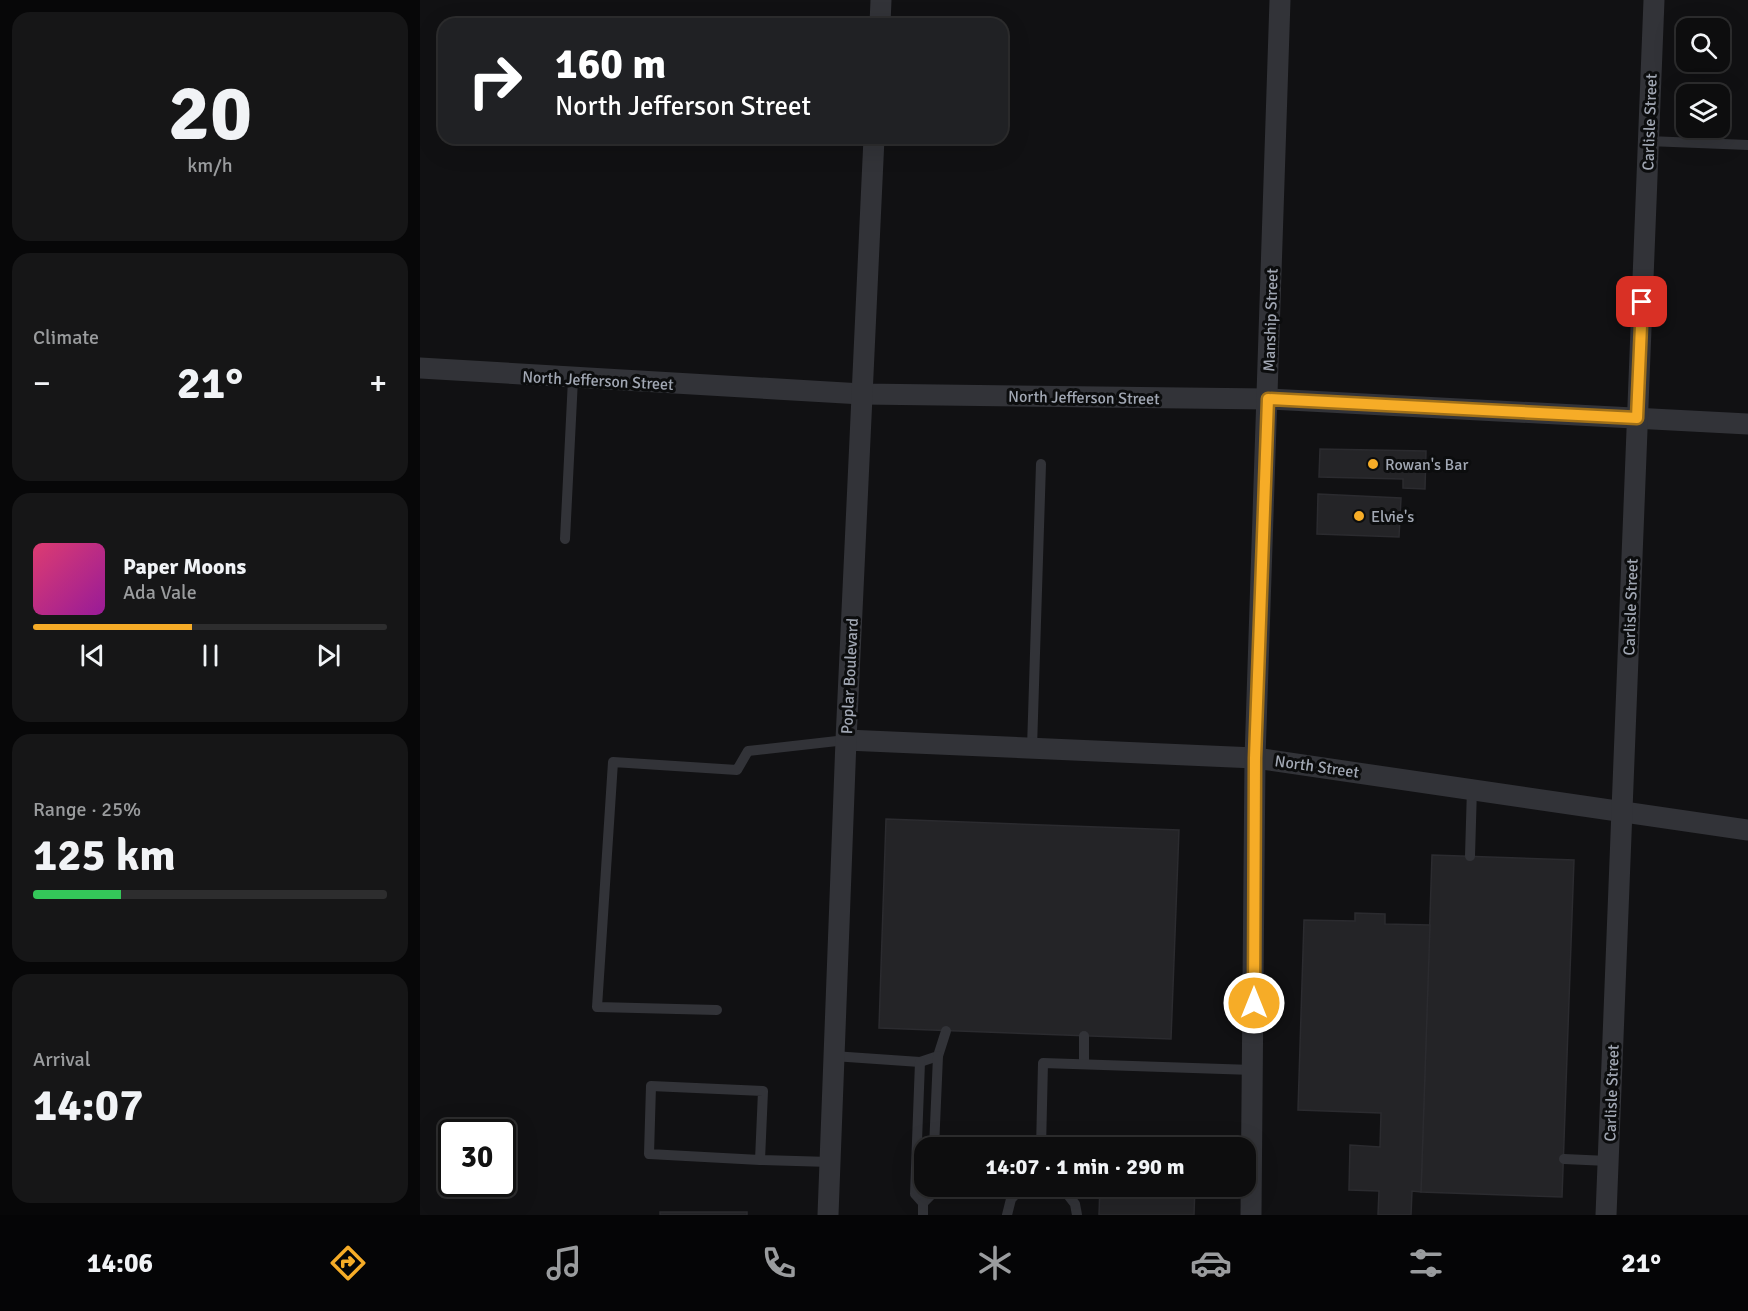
<!DOCTYPE html>
<html lang="en">
<head>
<meta charset="utf-8">
<style>
  :root { --surface:#0d0d0e; --page:#161617; --text:#f1f3f6; --muted:#9a9c9e; --line:#2d2d2e; --accent:#f6ac27 }
  body { margin:0; font-family:Signika,sans-serif; background:var(--page); color:var(--text); height:100vh; display:flex; flex-direction:column; font-size:22px; white-space:nowrap }
  * { box-sizing:border-box; margin:0 }
  p { font-size:20px; color:var(--muted) }
  .icon { flex:none; width:33px; height:33px; fill:none; stroke:currentColor; stroke-width:2; stroke-linecap:round; stroke-linejoin:round }
  .map { position:relative; flex:1; overflow:hidden }
  .side { display:flex; flex-direction:column; gap:12px; padding:12px; background:#070708; width:420px }
  .side>* { flex:none }
  .top-card { position:absolute; left:18px; top:18px; width:570px; height:126px; border-radius:18px; box-shadow:0 6px 24px #0002,0 0 0 2px var(--line); background:#202124; color:#fff; overflow:hidden }
  .buttons { position:absolute; left:1256px; top:18px; display:grid; gap:12px }
  .buttons a { display:grid; place-items:center; width:54px; height:54px; border-radius:12px; background:var(--surface); box-shadow:0 6px 24px #0002,0 0 0 2px var(--line); font-size:30px }
  .speed { position:absolute; left:18px; top:1119px; display:flex; gap:12px; font-size:30px; font-weight:700; text-align:center }
  .speed>* { display:grid; place-content:center; width:78px; height:78px; border-radius:50%; background:var(--surface); box-shadow:0 6px 24px #0002,0 0 0 2px var(--line); line-height:1 }
  .speed .limit { border:3px solid #111; border-radius:9px; background:#fff; color:#111 }
  .pin { position:absolute; display:grid; place-items:center; width:51px; height:51px; color:#fff; margin:-26px; border-radius:12px; box-shadow:0 3px 9px #0006 }
  .me { position:absolute; width:66px; margin:-33px; rotate:0deg; stroke-linejoin:round; filter:drop-shadow(0 0 4px #0008) }
  .turn { display:flex; align-items:center; gap:21px; height:126px; padding:0 18px; font-size:27px }
  .turn .icon { width:78px; height:78px; stroke-width:2.5 }
  .turn b { display:block; font-size:42px; line-height:51px }
  .big { font-size:45px; font-weight:700; line-height:1.1 }
  .side .widget { flex:1; display:flex; flex-direction:column; justify-content:center; gap:9px; min-width:0; padding:0 21px; border-radius:18px; background:var(--page) }
  .side .dial { align-items:center; gap:0 }
  .dial b { font-size:78px; line-height:1 }
  .song { display:flex; align-items:center; gap:18px }
  .cover { width:72px; height:72px; border-radius:9px; background:linear-gradient(135deg,hsl(340 70% 55%),hsl(300 70% 35%)) }
  .played { height:6px; border-radius:3px; background:linear-gradient(90deg,var(--accent) 45%,var(--line) 45%) }
  .keys { display:flex; justify-content:space-around; direction:ltr }
  .heat { display:flex; justify-content:space-between; align-items:center; font-size:33px; direction:ltr }
  .charge { height:9px; border-radius:4px; background:linear-gradient(90deg,#34c759 25%,var(--line) 0) }
  .trip { position:absolute; left:494px; top:1137px; width:342px; height:60px; border-radius:18px; background:var(--surface); box-shadow:0 6px 24px #0002,0 0 0 2px var(--line); font-weight:700; line-height:60px; text-align:center }
  .dock { display:flex; height:96px; justify-content:space-around; align-items:center; background:#050506; color:var(--muted) }
  .dock .icon { width:42px; height:42px }
  .dock .on { color:var(--accent) }
  .dock b { font-size:27px; color:var(--text) }
  main { display:flex; flex:1; min-height:0 }
  .map>svg:first-child { display:block }
</style>
</head>
<body>
<main>
<section class="side">
<div class="widget dial"><b>20</b><p>km/h</p></div>
<div class="widget"><p>Climate</p>
<div class="heat"><a>−</a><b class="big">21°</b><a>+</a></div>
</div>
<div class="widget">
<div class="song"><i class="cover"></i><div><b>Paper Moons</b><p>Ada Vale</p></div></div>
<div class="played"></div>
<div class="keys"><svg class="icon" aria-label="previous" viewBox="0 0 24 24"><path d="M18 5L8 12l10 7zM5 5v14"/></svg><svg class="icon" aria-label="pause" viewBox="0 0 24 24"><path d="M8 5v14M16 5v14"/></svg><svg class="icon" aria-label="next" viewBox="0 0 24 24"><path d="M6 5l10 7-10 7zM19 5v14"/></svg></div>
</div>
<div class="widget"><p>Range · 25%</p><b class="big">125 km</b><div class="charge"></div></div>
<div class="widget"><p>Arrival</p><b class="big">14:07</b></div>
</section>
<div class="map">
<svg width="1328" height="1215" viewBox="0 0 1328 1215">
  <rect width="100%" height="100%" fill="#111113"/>
  <g fill="#242427" stroke="#2b2b2f" stroke-width="1.5">
    <path d="M900,449L1006,451L1005,489L983,488V479L899,477Z"/>
    <path d="M898,494L981,498L979,537L897,534Z"/>
    <path d="M466,819L759,830L751,1039L459,1028Z"/>
    <path d="M1012,855L1154,860L1142,1197L1001,1192Z"/>
    <path d="M935,913L965,914V924L1010,925L1001,1192L992,1191L991,1215H958L959,1191L929,1190L930,1145L960,1147L961,1113L878,1110L884,920L935,921Z"/>
    <path d="M691,1138L729,1139V1148H690Z"/>
    <path d="M680,1186H775L774,1215H679Z"/>
    <rect x="240" y="1212" width="87" height="3"/>
  </g>
  <g fill="none" stroke-linecap="round" stroke-linejoin="round">
    <g stroke="#323338" stroke-width="10">
      <path d="M1228,141L1328,145"/>
      <path d="M145,539L153,379"/>
      <path d="M612,748L621,464"/>
      <path d="M1050,856L1052,788"/>
      <path d="M297,1010L177,1007L193,762L317,770L328,751L426,740"/>
      <path d="M413,1056L500,1062L518,1056L526,1031"/>
      <path d="M500,1062L495,1194L503,1203L512,1194L513,1186"/>
      <path d="M664,1064V1036"/>
      <path d="M514,1148L518,1056"/>
      <path d="M621,1148L623,1063L833,1070"/>
      <path d="M1144,1159L1188,1161"/>
      <path d="M340,1160L229,1154L231,1086L343,1091L340,1160L410,1162"/>
      <path d="M641,1186L655,1204L657,1215"/>
      <path d="M503,1203V1215"/>
      <path d="M587,1215L591,1199L604,1186"/>
    </g>
    <g stroke="#323338" stroke-width="21">
      <path d="M460,24L461,0"/>
      <path d="M0,368L442,394L848,399L1328,424"/>
      <path d="M426,740L835,758L1328,830"/>
      <path d="M408,1215L426,740L454,138"/>
      <path d="M831,1215L835,758L860,0"/>
      <path d="M1186,1215L1234,0"/>
    </g>
  </g>
  <g fill="none" stroke-linecap="round" stroke-linejoin="round">
    <defs>
      <path id="route" d="M834,1003L835,758L848,399L1217,418L1222,302"/>
    </defs>
    <use href="#route" stroke="#a07019" stroke-width="15"/>
    <use href="#route" stroke="#f6ac27" stroke-width="10"/>
  </g>
  <g fill="#f6ac27" stroke="#0c0d0e" stroke-width="2">
    <circle cx="953" cy="464" r="6"/>
    <circle cx="939" cy="516" r="6"/>
  </g>
  <g text-anchor="middle" stroke-width="6" stroke-linejoin="round" paint-order="stroke">
    <g font-size="16" fill="#a2a8b4" stroke="#0c0d0e">
      <text transform="translate(1229 122) rotate(-88)" y="6">Carlisle Street</text>
      <text transform="translate(850 320) rotate(-88)" y="6">Manship Street</text>
      <text transform="translate(178 380) rotate(3)" y="6">North Jefferson Street</text>
      <text transform="translate(664 397) rotate(1)" y="6">North Jefferson Street</text>
      <text transform="translate(1210 607) rotate(-88)" y="6">Carlisle Street</text>
      <text transform="translate(429 676) rotate(-87)" y="6">Poplar Boulevard</text>
      <text transform="translate(897 766) rotate(8)" y="6">North Street</text>
      <text transform="translate(1191 1093) rotate(-88)" y="6">Carlisle Street</text>
    </g>
    <g font-size="16" fill="#a2a8b4" stroke="#0c0d0e" text-anchor="start">
      <text x="965" y="470">Rowan's Bar</text>
      <text x="951" y="522">Elvie's</text>
    </g>
  </g>
</svg>
<div class="buttons">
<a><svg class="icon" aria-label="search" viewBox="0 0 24 24"><circle cx="10" cy="10" r="6"/><path d="M15 15l6 6"/></svg></a>
<a><svg class="icon" aria-label="layers" viewBox="0 0 24 24"><path d="M12 4l9 5-9 5-9-5zM3 14l9 5 9-5"/></svg></a>
</div>
<div class="speed"><div class="limit">30</div></div>
<div class="pin" style="left:1222px;top:302px;background:#d93025"><svg class="icon" aria-label="arrive" viewBox="0 0 24 24"><path d="M6 21V4h12l-3 4 3 4H6"/></svg></div>
<svg class="me" style="left:834px;top:1003px" viewBox="-20 -20 40 40"><circle r="17" fill="#f6ac27" stroke="#fff" stroke-width="3"/><path d="M0-11L8 9 0 5-8 9z" fill="#fff"/></svg>
<div class="trip">14:07 · 1 min · 290 m</div>
<div class="top-card">
<div class="turn"><svg class="icon" aria-label="right" viewBox="0 0 24 24"><path d="M7 20v-9h11M14 6l5 5-5 5"/></svg><div><b>160 m</b>North Jefferson Street</div></div>
</div>
</div>
</main>
<nav class="dock">
<b>14:06</b>
<svg class="icon on" aria-label="directions" viewBox="0 0 24 24"><path d="M12 3l9 9-9 9-9-9zM9 14v-3h6M13 9l2 2-2 2"/></svg>
<svg class="icon" aria-label="music" viewBox="0 0 24 24"><path d="M9 18V5l10-2v13"/><circle cx="6" cy="18" r="3"/><circle cx="16" cy="16" r="3"/></svg>
<svg class="icon" aria-label="phone" viewBox="0 0 24 24"><path d="M5 4h4l2 5-3 2q2 4 5 5l2-3 5 2v4C11 20 4 13 5 4z"/></svg>
<svg class="icon" aria-label="climate" viewBox="0 0 24 24"><path d="M12 3v18M4 7l16 10M4 17L20 7"/></svg>
<svg class="icon" aria-label="car" viewBox="0 0 24 24"><path d="M5 17H2v-5l4-1 3-4h7l3 4 3 1v5h-3M9 17h6M6 11h13"/><circle cx="7" cy="17" r="2"/><circle cx="17" cy="17" r="2"/></svg>
<svg class="icon" aria-label="filters" viewBox="0 0 24 24"><path d="M4 7h16M4 17h16"/><circle cx="9" cy="7" r="2"/><circle cx="15" cy="17" r="2"/></svg>
<b>21°</b>
</nav>
</body>
</html>
